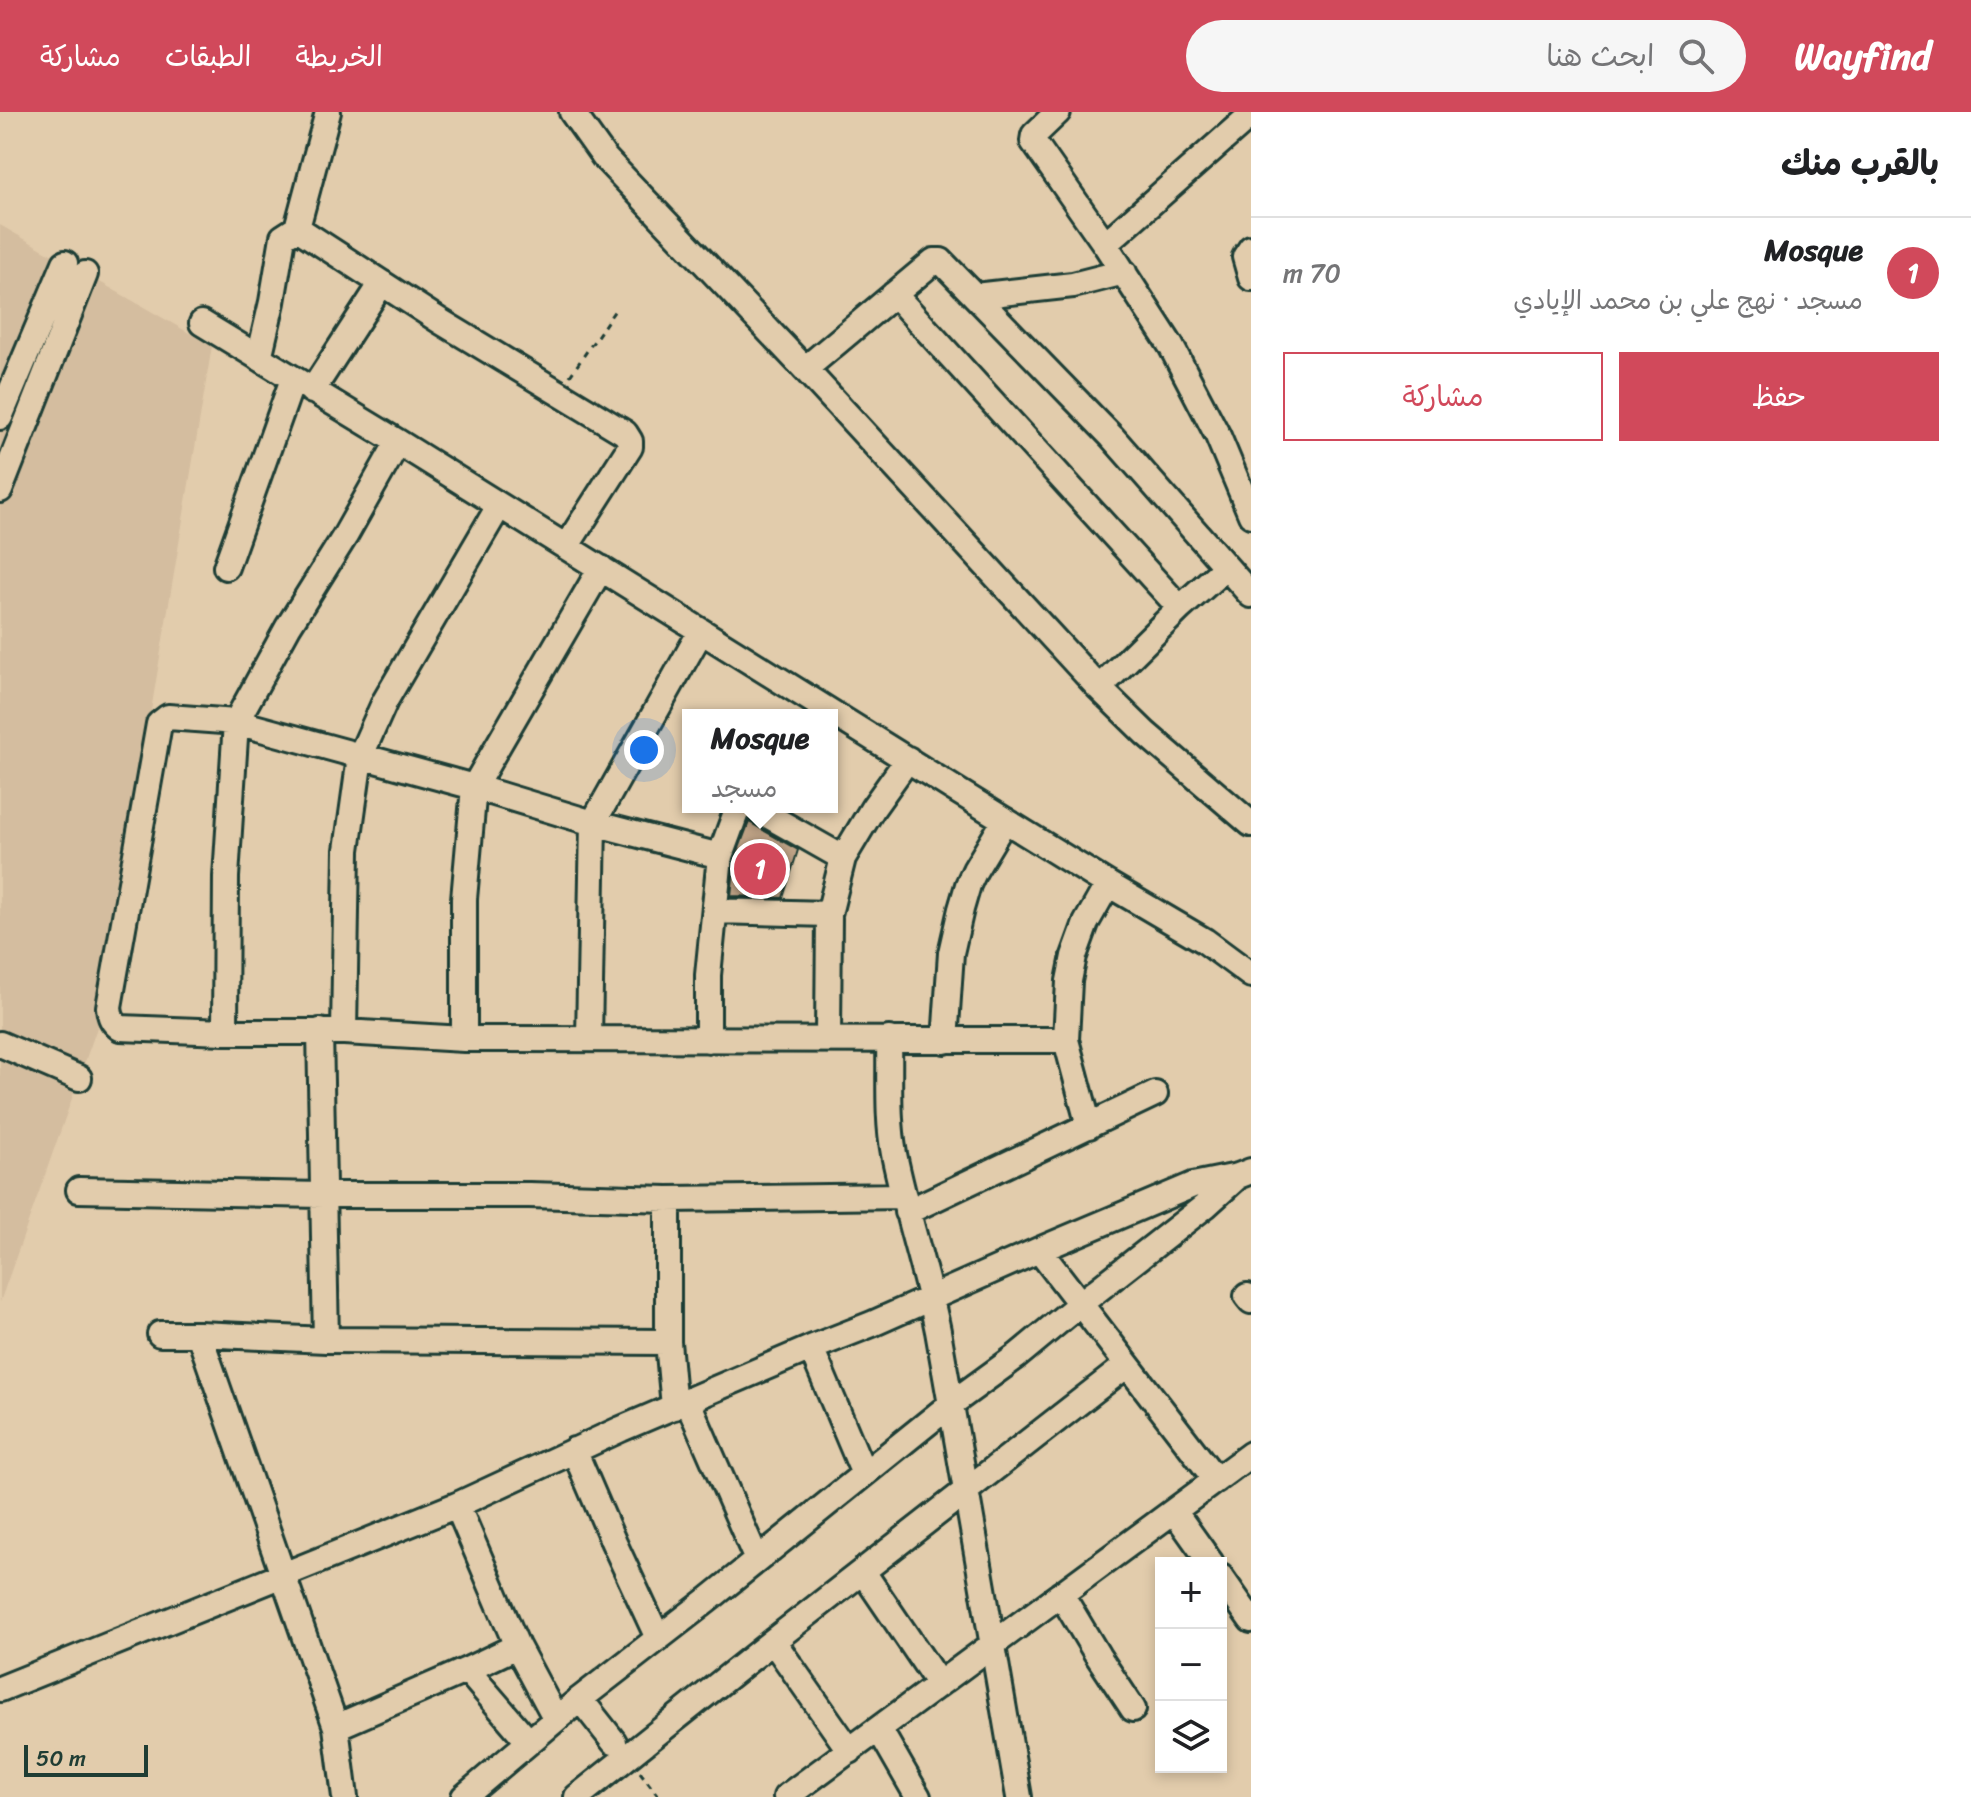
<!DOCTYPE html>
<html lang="ar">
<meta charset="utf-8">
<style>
body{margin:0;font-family:Sriracha,"Playpen Sans Arabic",sans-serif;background:#f6f6f6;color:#202124;direction:rtl}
.controls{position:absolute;right:24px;bottom:24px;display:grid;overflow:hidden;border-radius:0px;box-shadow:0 4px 12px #0003}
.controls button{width:72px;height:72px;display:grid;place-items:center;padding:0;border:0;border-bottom:2px solid #e0e0e0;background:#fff;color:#202124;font:40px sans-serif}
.scale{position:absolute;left:24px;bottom:20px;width:124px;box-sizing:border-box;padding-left:8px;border:4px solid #1f3d34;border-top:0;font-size:22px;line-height:28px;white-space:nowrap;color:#1f3d34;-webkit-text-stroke:6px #e2ccac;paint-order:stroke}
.you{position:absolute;left:644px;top:638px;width:28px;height:28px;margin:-20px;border:6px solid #fff;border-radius:50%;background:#1a73e8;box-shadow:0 0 0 12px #1a73e833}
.badge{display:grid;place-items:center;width:52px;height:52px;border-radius:50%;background:#d1495b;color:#fff;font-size:26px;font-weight:700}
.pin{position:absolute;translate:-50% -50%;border:4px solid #fff;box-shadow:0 2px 8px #0006}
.popup{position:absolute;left:682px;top:597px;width:156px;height:104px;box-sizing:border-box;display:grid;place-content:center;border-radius:0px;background:#fff;filter:drop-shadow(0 2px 6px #0005);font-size:26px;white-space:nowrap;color:#757577}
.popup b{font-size:30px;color:#202124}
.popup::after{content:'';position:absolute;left:50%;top:100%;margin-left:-16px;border:16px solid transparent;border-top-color:#fff}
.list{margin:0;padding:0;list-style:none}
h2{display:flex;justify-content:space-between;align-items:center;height:104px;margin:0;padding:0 32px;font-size:34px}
h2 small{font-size:26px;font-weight:400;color:#757577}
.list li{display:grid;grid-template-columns:52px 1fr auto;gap:24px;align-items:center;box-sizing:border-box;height:112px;padding:0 32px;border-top:2px solid #e0e0e0}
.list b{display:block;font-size:30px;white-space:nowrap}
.list p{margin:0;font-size:26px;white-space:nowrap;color:#757577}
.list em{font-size:26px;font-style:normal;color:#757577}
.actions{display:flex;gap:16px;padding:24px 32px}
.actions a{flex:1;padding:18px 0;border:2px solid #d1495b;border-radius:0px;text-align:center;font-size:28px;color:#d1495b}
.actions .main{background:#d1495b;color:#fff}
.icon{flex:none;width:44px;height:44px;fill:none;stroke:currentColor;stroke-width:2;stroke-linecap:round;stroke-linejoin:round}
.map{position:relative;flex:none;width:1251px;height:1685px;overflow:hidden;direction:ltr}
header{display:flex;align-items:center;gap:48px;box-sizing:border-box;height:112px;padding:0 40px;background:#d1495b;color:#fff}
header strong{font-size:38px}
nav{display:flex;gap:44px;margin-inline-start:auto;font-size:28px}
.search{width:560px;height:72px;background:#f6f6f6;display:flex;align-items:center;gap:20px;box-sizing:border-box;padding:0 28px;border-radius:44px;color:#757577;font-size:30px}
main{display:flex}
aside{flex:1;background:#fff}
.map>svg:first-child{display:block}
</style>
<header>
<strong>Wayfind</strong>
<div class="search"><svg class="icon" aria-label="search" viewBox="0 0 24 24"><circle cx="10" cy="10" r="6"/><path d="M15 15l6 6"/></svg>ابحث هنا</div>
<nav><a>الخريطة</a><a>الطبقات</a><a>مشاركة</a></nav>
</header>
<main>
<aside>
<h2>بالقرب منك<small></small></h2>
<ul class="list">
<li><span class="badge">1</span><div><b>Mosque</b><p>مسجد · نهج علي بن محمد الإيادي</p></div><em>70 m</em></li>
</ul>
<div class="actions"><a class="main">حفظ</a><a>مشاركة</a></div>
</aside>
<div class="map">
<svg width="1251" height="1685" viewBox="0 0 1251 1685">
<rect width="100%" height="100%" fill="#e2ccac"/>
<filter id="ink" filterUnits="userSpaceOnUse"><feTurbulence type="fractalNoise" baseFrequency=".0125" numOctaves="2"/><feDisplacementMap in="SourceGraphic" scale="16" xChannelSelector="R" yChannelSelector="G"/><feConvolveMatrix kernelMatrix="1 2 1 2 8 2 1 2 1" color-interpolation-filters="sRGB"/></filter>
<g filter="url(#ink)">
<path fill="#d4bd9f" d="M0,113l212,121 -113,676 -99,280z"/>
<path fill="#bfa386" stroke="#1f3d34" stroke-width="2" d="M749,710l49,28 -15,48 -52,-2 4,-37z"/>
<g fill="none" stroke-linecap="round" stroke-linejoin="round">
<g stroke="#1f3d34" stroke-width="30">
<path id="minor" d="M572,0l32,45 201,212 294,319 46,45 106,91
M1058,0l-24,23 -1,6 72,103 66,102 47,90 33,79
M297,116l143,93 185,112 5,8v6l-64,100
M1105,132l146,-129
M1251,136l-6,9 6,21
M894,182l286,314
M975,184l98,-11 51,-13
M202,211l196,119 558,348 152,94 97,57 46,34
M259,246l13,-56 11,-65 14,-9 31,-116
M805,257l129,-108h7l171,176 139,158
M312,279l70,-108
M0,305l65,-154
M0,378l85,-216
M226,455l67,-188
M1099,576l81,-80 46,-41
M753,695l90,51
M720,744l-127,-33 -119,-36 -238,-65 -68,-5 -9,7 -50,283c1,10 3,15 11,21l105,4h119l120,7 602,1
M715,799l114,3
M320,919l6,309
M225,920l1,-155 10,-155 52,-95 57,-91 53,-94
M344,920l3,-182 13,-93 25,-56 114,-195
M589,926l4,-215 108,-192
M828,926l1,-124 14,-56 30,-50 35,-49
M464,927v-140l10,-112 127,-219
M889,927c1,38 -2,78 5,115 12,60 32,117 44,177 28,155 54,311 81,466
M708,928v-65l12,-119 18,-49
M945,929l6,-88 10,-44 7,-24 7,-15 30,-50
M0,932l79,34
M1089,1014l-23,-86 3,-59 5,-25 12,-33 22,-39
M79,1078l243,5h207l139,4 236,-3
M668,1087v143l6,65
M907,1100l248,-118
M1039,1138l177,230
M1247,1184l4,5
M160,1222h39l127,6 342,2
M199,1222l137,393 9,70
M811,1236l53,126
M688,1290l69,158
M574,1338l40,93 44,95
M457,1393l60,141 39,73
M1174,1399l37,52
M863,1460l76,112
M1221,1465l30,43
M1061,1482l37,62 35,53
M773,1529l77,110
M467,1558l61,71
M0,1577l457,-184 164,-76 190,-81 61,-24 167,-74 154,-65 45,-9 13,-5
M580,1587l34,43
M336,1615l131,-57 50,-24
M879,1617l39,68
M464,1685l116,-98 129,-100 242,-195 66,-48 64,-53 124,-97 31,-28
M577,1685l196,-156 354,-276
M786,1685l465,-343"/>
</g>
<path stroke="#1f3d34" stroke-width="3" stroke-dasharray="6 6" stroke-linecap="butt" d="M570,264l45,-66
M640,1660l19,25"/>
<use href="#minor" stroke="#e2ccac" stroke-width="24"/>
</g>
</g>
</svg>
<div class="controls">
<button>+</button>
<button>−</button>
<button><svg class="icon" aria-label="layers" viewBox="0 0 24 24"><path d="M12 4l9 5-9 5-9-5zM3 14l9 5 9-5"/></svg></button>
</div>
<div class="scale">50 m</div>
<div class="you"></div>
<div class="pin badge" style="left:760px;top:757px">1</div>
<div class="popup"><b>Mosque</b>مسجد</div>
</div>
</main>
